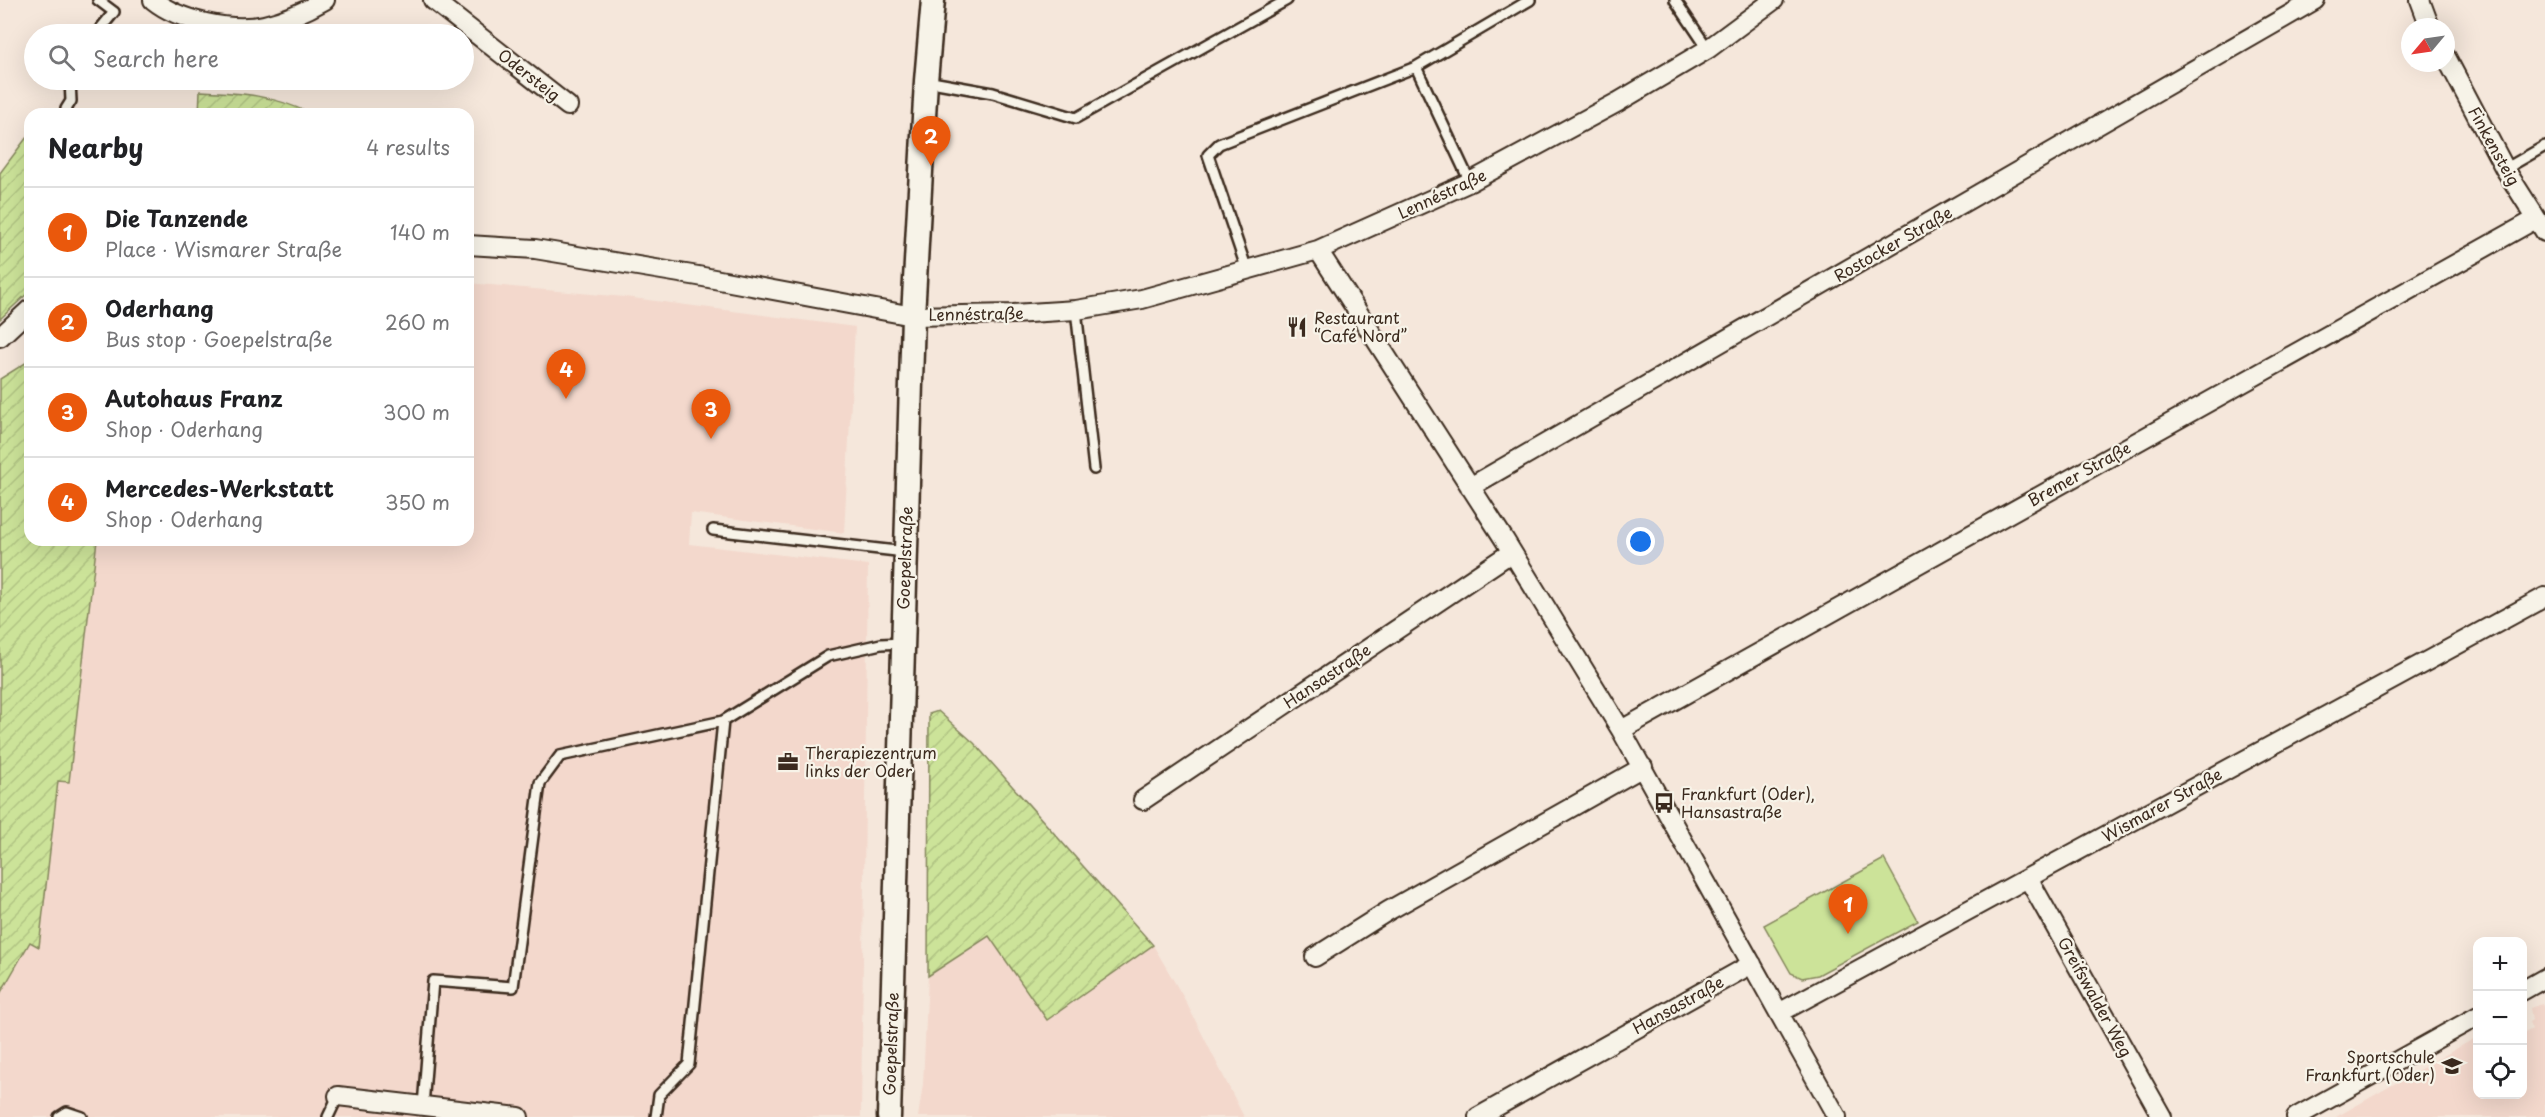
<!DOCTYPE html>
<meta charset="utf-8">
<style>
body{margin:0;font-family:"Playpen Sans",sans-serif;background:#f6f6f6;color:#202124}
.controls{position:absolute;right:18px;bottom:18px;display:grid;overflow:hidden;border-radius:12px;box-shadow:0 6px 24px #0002}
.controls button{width:54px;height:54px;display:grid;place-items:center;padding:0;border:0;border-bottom:2px solid #e0e0e0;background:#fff;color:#202124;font:30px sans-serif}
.compass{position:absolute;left:2401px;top:18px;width:54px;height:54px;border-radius:50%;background:#fff;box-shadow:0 6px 24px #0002;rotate:241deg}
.you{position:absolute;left:1641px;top:542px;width:21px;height:21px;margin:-15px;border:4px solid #fff;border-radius:50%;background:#1a73e8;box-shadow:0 0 0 9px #1a73e833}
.badge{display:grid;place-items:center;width:39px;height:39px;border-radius:50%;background:#ea580c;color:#fff;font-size:20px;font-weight:700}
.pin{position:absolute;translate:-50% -50px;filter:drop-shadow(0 2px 3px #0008)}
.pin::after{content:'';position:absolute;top:32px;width:21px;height:18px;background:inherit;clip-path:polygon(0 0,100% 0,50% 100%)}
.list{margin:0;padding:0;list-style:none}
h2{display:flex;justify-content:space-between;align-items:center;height:78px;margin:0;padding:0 24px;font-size:26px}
h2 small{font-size:20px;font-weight:400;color:#757577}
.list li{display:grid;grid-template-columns:39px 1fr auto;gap:18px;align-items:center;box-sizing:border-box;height:90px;padding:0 24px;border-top:2px solid #e0e0e0}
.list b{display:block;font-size:22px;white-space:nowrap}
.list p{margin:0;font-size:20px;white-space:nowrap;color:#757577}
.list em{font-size:20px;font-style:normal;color:#757577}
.icon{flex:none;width:33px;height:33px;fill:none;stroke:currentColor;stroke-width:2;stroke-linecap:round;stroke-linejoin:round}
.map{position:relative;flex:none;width:2545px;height:1117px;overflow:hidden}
.search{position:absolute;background:#fff;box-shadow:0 6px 24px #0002;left:24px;top:24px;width:450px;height:66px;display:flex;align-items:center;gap:15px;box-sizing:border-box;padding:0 21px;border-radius:33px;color:#757577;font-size:22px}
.panel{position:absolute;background:#fff;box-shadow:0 6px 24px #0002;left:24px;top:108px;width:450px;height:438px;border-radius:18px}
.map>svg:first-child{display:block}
</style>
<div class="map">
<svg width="2545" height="1117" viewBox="0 0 2545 1117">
<defs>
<pattern id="garden-furrows" width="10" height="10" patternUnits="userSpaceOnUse" patternTransform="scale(1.5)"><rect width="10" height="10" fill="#cce399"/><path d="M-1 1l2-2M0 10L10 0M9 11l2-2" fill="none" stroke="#b0c383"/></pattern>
</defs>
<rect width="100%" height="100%" fill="#f5e7db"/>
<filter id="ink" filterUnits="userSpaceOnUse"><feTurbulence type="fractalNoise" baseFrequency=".0167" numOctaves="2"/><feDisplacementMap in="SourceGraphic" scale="12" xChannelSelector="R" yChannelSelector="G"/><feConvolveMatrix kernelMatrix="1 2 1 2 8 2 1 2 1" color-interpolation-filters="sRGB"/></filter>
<g filter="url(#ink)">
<path fill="#f3d8cc" d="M468,283l157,14 230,30 -11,206 -153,-20 -2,31 179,21 -7,552h-861v-134l24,-42 15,6 19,-166 11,1 28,-242h371z
M989,936l58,84 106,-75 32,55 59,117h-326l5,-33 5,-108z
M2542,1004l3,6v107h-209l141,-80 1,57h44l1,-60 9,-5 -3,-7 3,-2 -2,-12z"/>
<path fill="#cce399" stroke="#84865c" stroke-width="1.5" d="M1884,859l34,62 -100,54 -16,3 -11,-5 -27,-48z"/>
<path fill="url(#garden-furrows)" stroke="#84865c" stroke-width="1.5" d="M200,91c42,2 74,4 111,23h-112z
M30,133v158l-30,28v-146z
M30,360v180h67l-28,242 -11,-1 -19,166 -9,-5 -30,52v-615z
M938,711l36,32 179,202 -106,75 -58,-84 -61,40 1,-262z"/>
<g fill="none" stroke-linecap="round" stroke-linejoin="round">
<g stroke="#3b2a1e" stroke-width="14">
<path id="service" d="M1675,0l33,49
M96,34l18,-22 -16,-12
M1416,67l54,115
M926,81l67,12 83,25 211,-118
M66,109l5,-8 -1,-21
M2505,169l40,-23
M1247,270l-39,-115 11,-11 197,-77 114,-67
M1076,310l18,159
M713,530l192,22
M423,1106l10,-125 80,6 27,-204 20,-27 163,-35 105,-65 53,-12 21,-1
M59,1117l8,-5 15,5
M328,1117l10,-21
M656,1117l3,-22 30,-31 34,-343"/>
</g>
<g stroke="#3b2a1e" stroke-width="22">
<path id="minor" d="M153,0c26,21 78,32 111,25 22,-5 42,-14 61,-25
M433,0l135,106
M2420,0l10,27
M2446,57l59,112 40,63
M468,245l67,4 163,27 215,40 100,-2 63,-4 66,-11 176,-49 152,-68 148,-80 90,-53 66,-49
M1318,250l186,289 117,191 216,387
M0,337l30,-28
M1470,487l845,-487
M1621,730l915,-511
M1143,800l369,-248
M2028,878l134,239
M1315,957l73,-46 255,-144
M2522,991l23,-13
M1779,1013l766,-416
M338,1096l181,21
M1478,1117l274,-153
M2296,1117l182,-101"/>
</g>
<g stroke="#3b2a1e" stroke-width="27">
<path id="tertiary" d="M889,1117l24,-801 13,-235 7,-81"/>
</g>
<use href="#service" stroke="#f7f3e8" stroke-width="9"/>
<use href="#minor" stroke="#f7f3e8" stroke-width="18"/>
<use href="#tertiary" stroke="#f7f3e8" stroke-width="22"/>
</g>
</g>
<defs>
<g id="restaurant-bare" transform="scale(1.62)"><path d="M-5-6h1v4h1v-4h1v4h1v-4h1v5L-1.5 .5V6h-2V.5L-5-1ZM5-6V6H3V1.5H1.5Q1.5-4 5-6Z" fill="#3b2a1e" stroke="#f7f3e8" stroke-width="2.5" paint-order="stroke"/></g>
<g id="office-bare" transform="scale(1.62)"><path d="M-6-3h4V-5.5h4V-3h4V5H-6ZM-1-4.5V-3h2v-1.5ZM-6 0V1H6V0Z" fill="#3b2a1e" stroke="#f7f3e8" stroke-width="2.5" paint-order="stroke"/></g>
<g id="bus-bare" transform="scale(1.62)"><path d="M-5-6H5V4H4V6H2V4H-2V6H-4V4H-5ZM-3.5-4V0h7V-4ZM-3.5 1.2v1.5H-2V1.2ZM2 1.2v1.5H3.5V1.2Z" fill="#3b2a1e" stroke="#f7f3e8" stroke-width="2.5" paint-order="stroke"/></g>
<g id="school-bare" transform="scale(1.62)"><path d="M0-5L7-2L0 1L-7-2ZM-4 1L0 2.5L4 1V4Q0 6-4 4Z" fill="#3b2a1e" stroke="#f7f3e8" stroke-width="2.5" paint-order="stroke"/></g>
</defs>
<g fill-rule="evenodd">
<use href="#restaurant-bare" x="1297" y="327"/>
<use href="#office-bare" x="788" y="762"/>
<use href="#bus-bare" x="1664" y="803"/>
<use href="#school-bare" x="2452" y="1066"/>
</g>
<g text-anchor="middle" stroke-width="4.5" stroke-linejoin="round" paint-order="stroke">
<g font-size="16" fill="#3b2a1e" stroke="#f7f3e8">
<text transform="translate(529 75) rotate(38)" y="6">Odersteig</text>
<text transform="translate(2494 146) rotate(61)" y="6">Finkensteig</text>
<text transform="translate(1442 194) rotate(-25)" y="6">Lennéstraße</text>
<text transform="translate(1893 244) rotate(-30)" y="6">Rostocker Straße</text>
<text transform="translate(976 314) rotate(-1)" y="6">Lennéstraße</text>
<text transform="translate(2079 474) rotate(-29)" y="6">Bremer Straße</text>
<text transform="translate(905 558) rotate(-88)" y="6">Goepelstraße</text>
<text transform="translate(1327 676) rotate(-34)" y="6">Hansastraße</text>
<text transform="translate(2162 805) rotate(-29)" y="6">Wismarer Straße</text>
<text transform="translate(2095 997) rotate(61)" y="6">Greifswalder Weg</text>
<text transform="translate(1678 1005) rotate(-29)" y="6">Hansastraße</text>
<text transform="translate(891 1044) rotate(-88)" y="6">Goepelstraße</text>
</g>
<g font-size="16" fill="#3b2a1e" stroke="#f7f3e8" text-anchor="start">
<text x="1314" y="324">Restaurant<tspan x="1314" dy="18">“Café Nord”</tspan></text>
<text x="805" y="759">Therapiezentrum<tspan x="805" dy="18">links der Oder</tspan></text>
<text x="1681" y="800">Frankfurt (Oder),<tspan x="1681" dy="18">Hansastraße</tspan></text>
<text x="2435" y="1063" text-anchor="end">Sportschule<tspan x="2435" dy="18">Frankfurt (Oder)</tspan></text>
</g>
</g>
</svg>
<div class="controls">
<button>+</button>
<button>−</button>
<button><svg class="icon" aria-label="locate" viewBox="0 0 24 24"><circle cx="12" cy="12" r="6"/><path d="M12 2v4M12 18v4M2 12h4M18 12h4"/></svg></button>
</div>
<svg class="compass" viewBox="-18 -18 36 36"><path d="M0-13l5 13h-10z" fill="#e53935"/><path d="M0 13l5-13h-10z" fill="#757577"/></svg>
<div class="you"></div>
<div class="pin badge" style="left:1848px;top:934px">1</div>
<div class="pin badge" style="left:931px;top:166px">2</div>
<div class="pin badge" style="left:711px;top:439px">3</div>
<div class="pin badge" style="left:566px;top:399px">4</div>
<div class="search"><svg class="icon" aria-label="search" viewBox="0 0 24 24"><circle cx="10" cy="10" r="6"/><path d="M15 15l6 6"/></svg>Search here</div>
<section class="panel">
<h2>Nearby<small>4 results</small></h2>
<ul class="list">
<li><span class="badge">1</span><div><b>Die Tanzende</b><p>Place · Wismarer Straße</p></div><em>140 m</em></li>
<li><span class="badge">2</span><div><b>Oderhang</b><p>Bus stop · Goepelstraße</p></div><em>260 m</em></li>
<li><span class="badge">3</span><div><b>Autohaus Franz</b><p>Shop · Oderhang</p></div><em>300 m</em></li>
<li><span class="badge">4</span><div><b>Mercedes-Werkstatt</b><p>Shop · Oderhang</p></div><em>350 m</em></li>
</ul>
</section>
</div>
